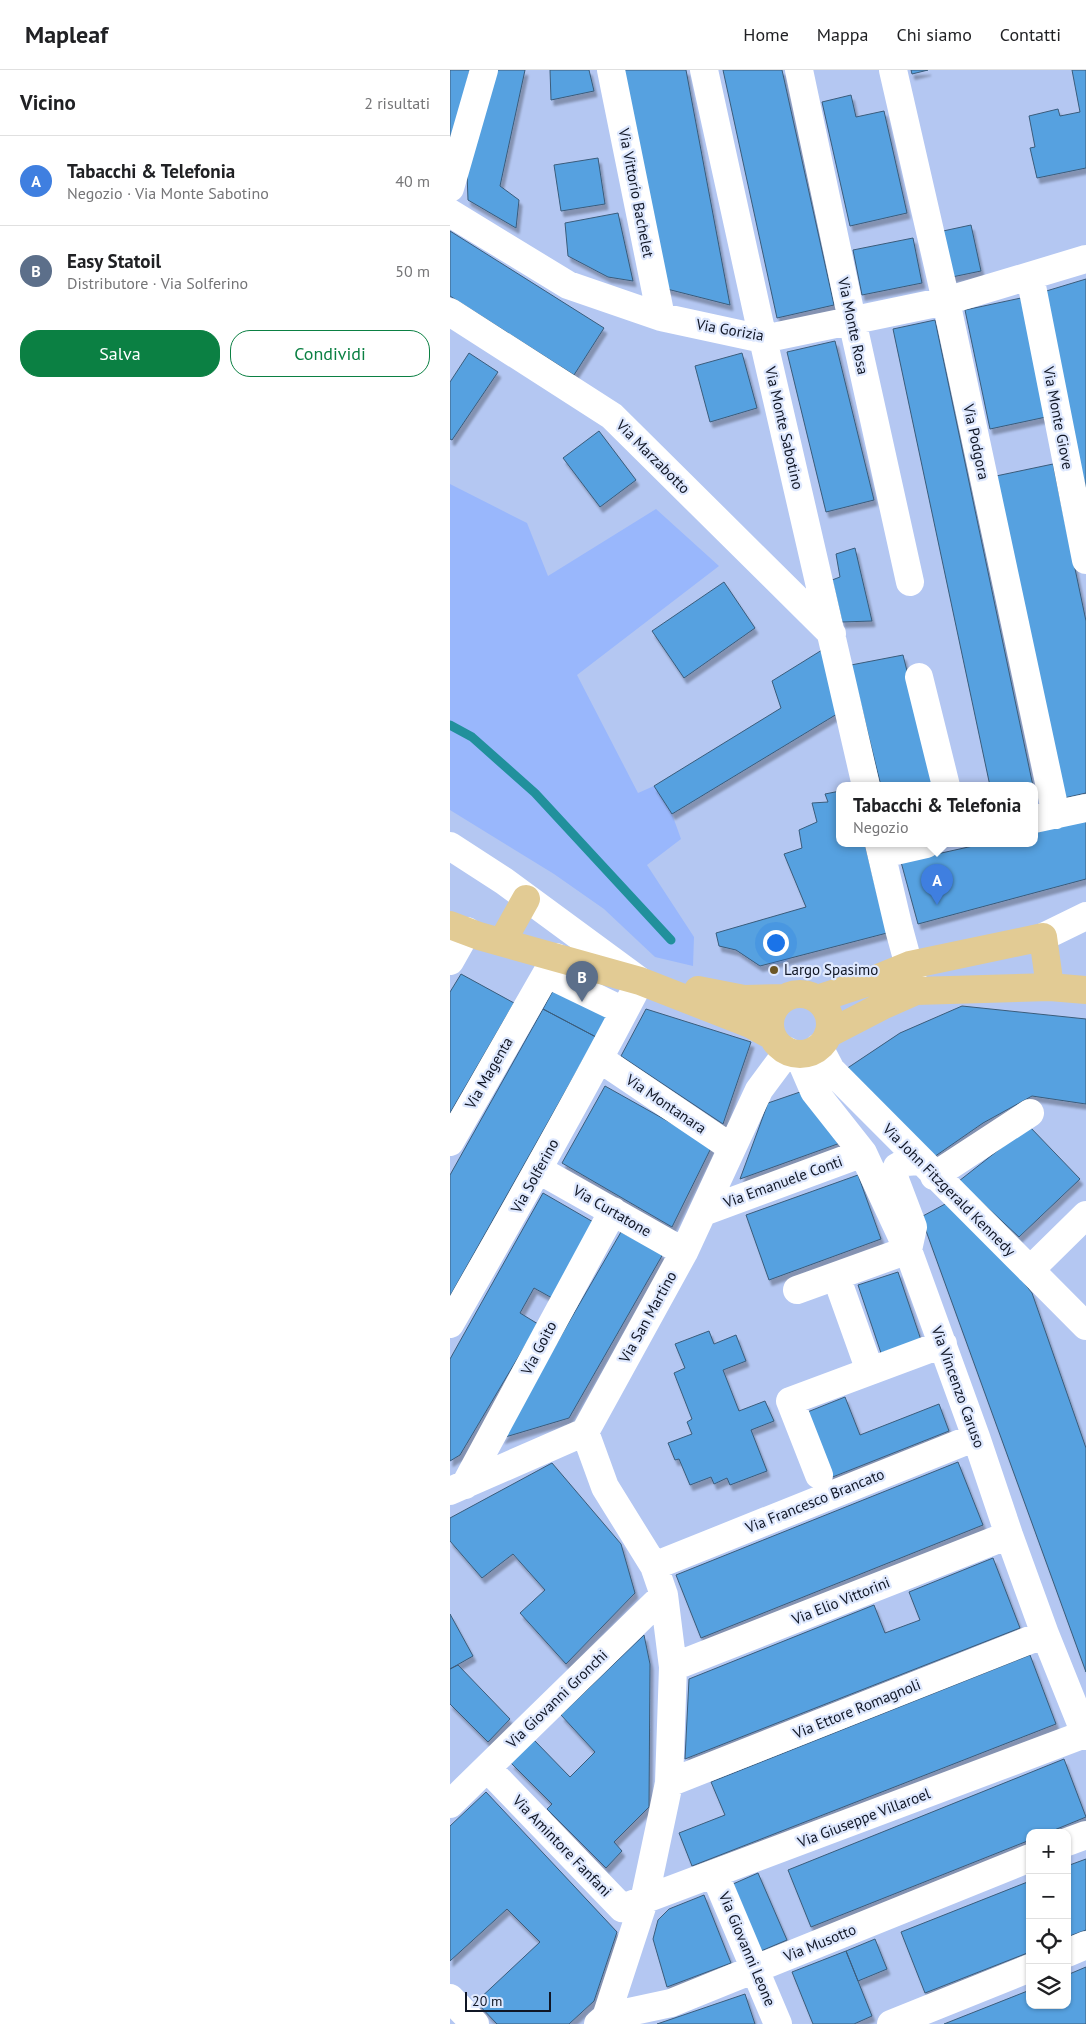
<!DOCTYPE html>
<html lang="it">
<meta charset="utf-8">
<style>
body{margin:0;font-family:"PT Sans",sans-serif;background:#f6f6f6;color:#202124}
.controls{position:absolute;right:15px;bottom:15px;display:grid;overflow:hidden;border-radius:10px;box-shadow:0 1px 4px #0004}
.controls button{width:45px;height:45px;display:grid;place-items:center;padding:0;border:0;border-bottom:1px solid #e0e0e0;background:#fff;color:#202124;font:25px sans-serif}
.scale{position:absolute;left:15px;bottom:12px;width:86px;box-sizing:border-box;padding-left:5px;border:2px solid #101625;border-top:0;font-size:14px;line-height:18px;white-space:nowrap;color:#101625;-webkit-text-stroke:4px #dee8fe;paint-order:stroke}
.you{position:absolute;left:325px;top:872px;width:18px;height:18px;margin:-12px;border:4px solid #fff;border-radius:50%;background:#1a73e8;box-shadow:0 0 0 8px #1a73e833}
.badge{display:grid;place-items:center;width:32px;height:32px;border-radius:50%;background:#0b8043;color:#fff;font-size:16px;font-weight:700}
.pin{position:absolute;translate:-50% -41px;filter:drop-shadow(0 1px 2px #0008)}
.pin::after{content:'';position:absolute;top:26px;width:18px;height:15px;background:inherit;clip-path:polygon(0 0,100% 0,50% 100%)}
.popup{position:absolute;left:386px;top:712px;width:202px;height:65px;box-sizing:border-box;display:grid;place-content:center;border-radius:10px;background:#fff;filter:drop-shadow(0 1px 4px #0005);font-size:16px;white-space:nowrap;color:#757577}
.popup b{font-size:19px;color:#202124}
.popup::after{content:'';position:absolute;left:50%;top:100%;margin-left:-10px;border:10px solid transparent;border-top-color:#fff}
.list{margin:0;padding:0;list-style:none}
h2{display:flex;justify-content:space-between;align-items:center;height:65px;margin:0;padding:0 20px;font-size:21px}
h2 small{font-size:16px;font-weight:400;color:#757577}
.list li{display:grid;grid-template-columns:32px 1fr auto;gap:15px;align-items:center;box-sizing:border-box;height:90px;padding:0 20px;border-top:1px solid #e0e0e0}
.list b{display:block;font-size:19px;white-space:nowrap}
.list p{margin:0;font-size:16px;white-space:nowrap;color:#757577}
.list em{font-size:16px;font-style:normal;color:#757577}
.actions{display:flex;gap:10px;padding:15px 20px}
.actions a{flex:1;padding:11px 0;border:1px solid #0b8043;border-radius:20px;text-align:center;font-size:18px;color:#0b8043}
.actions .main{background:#0b8043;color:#fff}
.icon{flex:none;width:28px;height:28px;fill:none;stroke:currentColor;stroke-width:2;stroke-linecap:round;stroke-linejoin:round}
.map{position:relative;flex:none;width:636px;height:1954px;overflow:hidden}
header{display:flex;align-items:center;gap:30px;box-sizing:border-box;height:70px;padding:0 25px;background:#fff;border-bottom:1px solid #e0e0e0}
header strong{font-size:24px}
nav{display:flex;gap:28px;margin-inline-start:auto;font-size:18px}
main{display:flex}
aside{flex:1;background:#fff}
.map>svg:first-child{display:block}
</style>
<header>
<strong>Mapleaf</strong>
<nav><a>Home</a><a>Mappa</a><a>Chi siamo</a><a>Contatti</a></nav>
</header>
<main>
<aside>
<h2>Vicino<small>2 risultati</small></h2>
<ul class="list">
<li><span class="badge" style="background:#3f7fe0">A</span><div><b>Tabacchi &amp; Telefonia</b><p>Negozio · Via Monte Sabotino</p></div><em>40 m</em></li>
<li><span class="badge" style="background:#5c6f8a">B</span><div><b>Easy Statoil</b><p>Distributore · Via Solferino</p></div><em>50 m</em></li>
</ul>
<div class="actions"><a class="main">Salva</a><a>Condividi</a></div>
</aside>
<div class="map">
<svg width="636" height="1954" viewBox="0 0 636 1954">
<defs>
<filter id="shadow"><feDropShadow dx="3" dy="5.5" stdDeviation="1" flood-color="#0004"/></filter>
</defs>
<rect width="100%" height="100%" fill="#b4c7f2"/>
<path fill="#99b7fc" d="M0,414l77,39 21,53 108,-67 63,57 -142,109 61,118 16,-7 18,28 9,25 -34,26 47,72 -1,29 -38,-9 -51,-48 -50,-35 -104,-64z"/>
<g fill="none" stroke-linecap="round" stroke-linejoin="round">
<path stroke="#21909c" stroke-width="9" d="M0,655l22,12 63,56 136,147"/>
</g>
<path fill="#57a1e0" stroke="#3a5c7b" filter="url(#shadow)" d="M0,0h20l-20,79z
M46,0h29l-25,116 19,14 -3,28 -48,-28 -1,-27z
M100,0h39l5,21 -43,9z
M172,0h64l44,235 -67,-17z
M273,0h59l52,235 -57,13z
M461,0h17l-16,4z
M622,0h14v98l-49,10 -7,-30 5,-1 -6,-31 29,-7 2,7 20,-4z
M401,25l5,22 28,-6 23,102 -57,13 -28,-124z
M148,88l7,46 -44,7 -7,-46z
M168,143l15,68 -25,-4 -40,-21 -3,-33z
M521,155l10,46 -29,6 -9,-46z
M0,161l154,97 -30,47 -124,-79z
M463,168l9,45 -60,12 -9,-45z
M636,209v213l-43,-200z
M571,228l25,119 -56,12 -25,-119z
M485,250l98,466h-43l-97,-457z
M385,271l39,159 -48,12 -39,-160z
M19,283l29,19 -46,68 -2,-1v-57z
M292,283l15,55 -47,14 -15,-56z
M149,361l37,49 -36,27 -37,-49z
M603,394l33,157v172l-22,5 -68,-322z
M405,478l17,73 -30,1 -10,-42 8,-3 -4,-23z
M274,512l31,46 -71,50 -32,-47z
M372,580l15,64 -165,100 -18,-28 127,-78 -9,-27z
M453,585l33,131h-55l-30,-121z
M390,721v53h25l22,89 -127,33 -24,-16 -17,-4 -3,-13 90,-26 -22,-53 18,-6 -3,-18 18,-8 -5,-19 16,-1 -3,-8z
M636,750v59l-168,45 -17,-62 81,-18h52v-12z
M113,902l51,32 -18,33 -53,-28z
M11,904l53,29 -64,110v-121z
M512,936l124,13v85l-54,-8 -49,27 -49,34 -91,-86 57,-38z
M93,939l53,28 -146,259v-121z
M196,939l105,33 -28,82 -102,-68z
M155,1016l107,60 -40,81 -110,-64z
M350,1022l43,50 -103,37 28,-76z
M579,1056l51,53 -61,58 -60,-56z
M408,1105l23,64 -112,41 -23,-65z
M93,1123l52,30 -43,75 -18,-10 -14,25 18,11 -78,131 -10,6v-102z
M497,1133l71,72 14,18 54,155v224l-165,-455z
M171,1162l42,22 -94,164 -67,20z
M448,1202l23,68 -40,13 -23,-68z
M259,1261l5,13 22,-9 10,26 -23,9 16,41 26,-10 9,20 -23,9 16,41 -37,14 -3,-7 -13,6 -3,-7 -21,8 -11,-26 -4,1 -7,-17 24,-9 -5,-12 5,-3 -18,-46 11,-5 -10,-24z
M395,1327l15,38 79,-31 10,27 -124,49 -25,-65z
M508,1392l25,63 -282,113 -25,-63z
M102,1393l69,81 14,49 -69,71 -46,-51 25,-23 -32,-36 -31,24 -32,-37v-23z
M543,1488l27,70 -335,131 4,-80 185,-74 11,28 35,-13 -11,-28z
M0,1544l23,42 -23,13z
M194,1565l6,29 -1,143 -35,35 8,9 -16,17 -59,-59 5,-5 -41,-41 23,-23 36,37 25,-25 -34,-37z
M580,1585l26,69 -364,142 -13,-33 46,-18 -14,-33z
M8,1595l52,54 -22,23 -38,-38v-35z
M614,1689l22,58 -39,16h-17v7l-219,87 -23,-57z
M36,1722l131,140 -23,69 -25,23h-72l-21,-22 64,-60 -33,-33 -57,52v-135z
M636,1789v71l-19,7v-71z
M308,1803l29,67 -26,11 -28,-67z
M580,1811v71l-105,41 -24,-61z
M254,1825l27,68 -64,24 -14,-48 5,-19 11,-11z
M425,1869l12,30 -29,12 -12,-30z
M396,1881l26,65 -18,8h-41l-21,-52z
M636,1897v57h-142l86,-34v15h37v-30z
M295,1924l10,30h-98z"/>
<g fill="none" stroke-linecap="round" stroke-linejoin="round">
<path stroke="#fff" stroke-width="28" d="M161,0l50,247
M254,0l59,269 103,447
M349,0l53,250 58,262
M443,0l53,231 110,514
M0,118l34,-118
M0,143l118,72 93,32 102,22 183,-38 140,-42
M580,206l56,284
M0,242l162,104 220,218
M469,607l27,109
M584,749l52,-11
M429,774l20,85 16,59
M0,776l54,35 136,100c-60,116 -125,230 -190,343
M432,784l44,-10
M593,867l43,-21
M0,891l17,-30
M97,904l77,37
M369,977l12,23 255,256
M348,984l16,37 49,62 45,97 68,187 33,98 36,99 41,102
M150,989l132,89
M0,1072l106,-185
M89,1100l145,82
M484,1106l96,-63
M253,1142l160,-59
M580,1200l56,-55
M386,1206l34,95
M347,1220l111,-40 5,-23 -19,-50 3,-10 9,-5 13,-1
M135,1362l20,55 49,79 10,29 9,72 -4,116 -25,118 -38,116 -8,7
M369,1405l-29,-74 153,-57
M15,1415l148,-274
M0,1421l135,-59 99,-180 75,-162 29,-39
M204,1496l322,-129
M223,1597l336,-132
M37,1698l135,140 463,-174
M219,1713l376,-149
M0,1734l214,-209
M617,1772l19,-7
M265,1805l63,149
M617,1883l19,-8
M0,1928l25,26
M156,1947l65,-14 359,-145
M441,1954l139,-56"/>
<path stroke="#e2cb94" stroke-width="28" d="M0,855l29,11 161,45 110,43 22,12
M52,872l24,-43
M600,917l36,3
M248,920l46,9 41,-1
M320 954a30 30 0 1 1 60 0a30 30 0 1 1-60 0Z
M367,929l49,-16 44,-18 133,-28 7,50 -134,4 -34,15 -54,28"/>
</g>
<circle fill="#6b5625" stroke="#dee8fe" stroke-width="2" cx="324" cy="900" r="5"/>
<g text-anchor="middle" stroke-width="4.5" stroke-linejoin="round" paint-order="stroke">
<g font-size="15" fill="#101625" stroke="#dee8fe">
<text transform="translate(186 123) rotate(79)" y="5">Via Vittorio Bachelet</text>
<text transform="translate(403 256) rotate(78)" y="5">Via Monte Rosa</text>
<text transform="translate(280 260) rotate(10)" y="5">Via Gorizia</text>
<text transform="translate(608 348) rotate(79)" y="5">Via Monte Giove</text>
<text transform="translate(334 358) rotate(77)" y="5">Via Monte Sabotino</text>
<text transform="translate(526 372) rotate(78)" y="5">Via Podgora</text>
<text transform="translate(203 387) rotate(45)" y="5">Via Marzabotto</text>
<text transform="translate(39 1003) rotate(-60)" y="5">Via Magenta</text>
<text transform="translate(216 1034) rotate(34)" y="5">Via Montanara</text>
<text transform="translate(85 1106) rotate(-61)" y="5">Via Solferino</text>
<text transform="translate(333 1112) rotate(-20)" y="5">Via Emanuele Conti</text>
<text transform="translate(499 1120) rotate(45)" y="5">Via John Fitzgerald Kennedy</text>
<text transform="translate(162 1141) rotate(30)" y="5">Via Curtatone</text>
<text transform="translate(198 1247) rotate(-61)" y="5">Via San Martino</text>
<text transform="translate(89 1278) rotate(-62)" y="5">Via Goito</text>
<text transform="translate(508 1317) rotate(70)" y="5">Via Vincenzo Caruso</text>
<text transform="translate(365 1431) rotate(-22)" y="5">Via Francesco Brancato</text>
<text transform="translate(391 1531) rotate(-22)" y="5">Via Elio Vittorini</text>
<text transform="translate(107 1629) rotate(-44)" y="5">Via Giovanni Gronchi</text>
<text transform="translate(407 1639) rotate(-22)" y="5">Via Ettore Romagnoli</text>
<text transform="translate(414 1748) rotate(-21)" y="5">Via Giuseppe Villaroel</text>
<text transform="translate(112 1776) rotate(46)" y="5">Via Amintore Fanfani</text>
<text transform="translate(370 1873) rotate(-22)" y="5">Via Musotto</text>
<text transform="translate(297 1879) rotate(67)" y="5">Via Giovanni Leone</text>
</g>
<g font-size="15" fill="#101625" stroke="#dee8fe" text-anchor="start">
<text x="334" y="905">Largo Spasimo</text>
</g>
</g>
</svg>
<div class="controls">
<button>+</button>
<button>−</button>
<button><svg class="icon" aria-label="locate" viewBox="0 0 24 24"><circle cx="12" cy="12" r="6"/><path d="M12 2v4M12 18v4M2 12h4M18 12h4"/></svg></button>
<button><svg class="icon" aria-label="layers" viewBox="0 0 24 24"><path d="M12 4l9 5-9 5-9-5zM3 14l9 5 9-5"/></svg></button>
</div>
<div class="scale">20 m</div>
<div class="you"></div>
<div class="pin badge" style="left:487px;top:835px;background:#3f7fe0">A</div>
<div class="popup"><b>Tabacchi &amp; Telefonia</b>Negozio</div>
<div class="pin badge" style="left:132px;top:932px;background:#5c6f8a">B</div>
</div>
</main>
